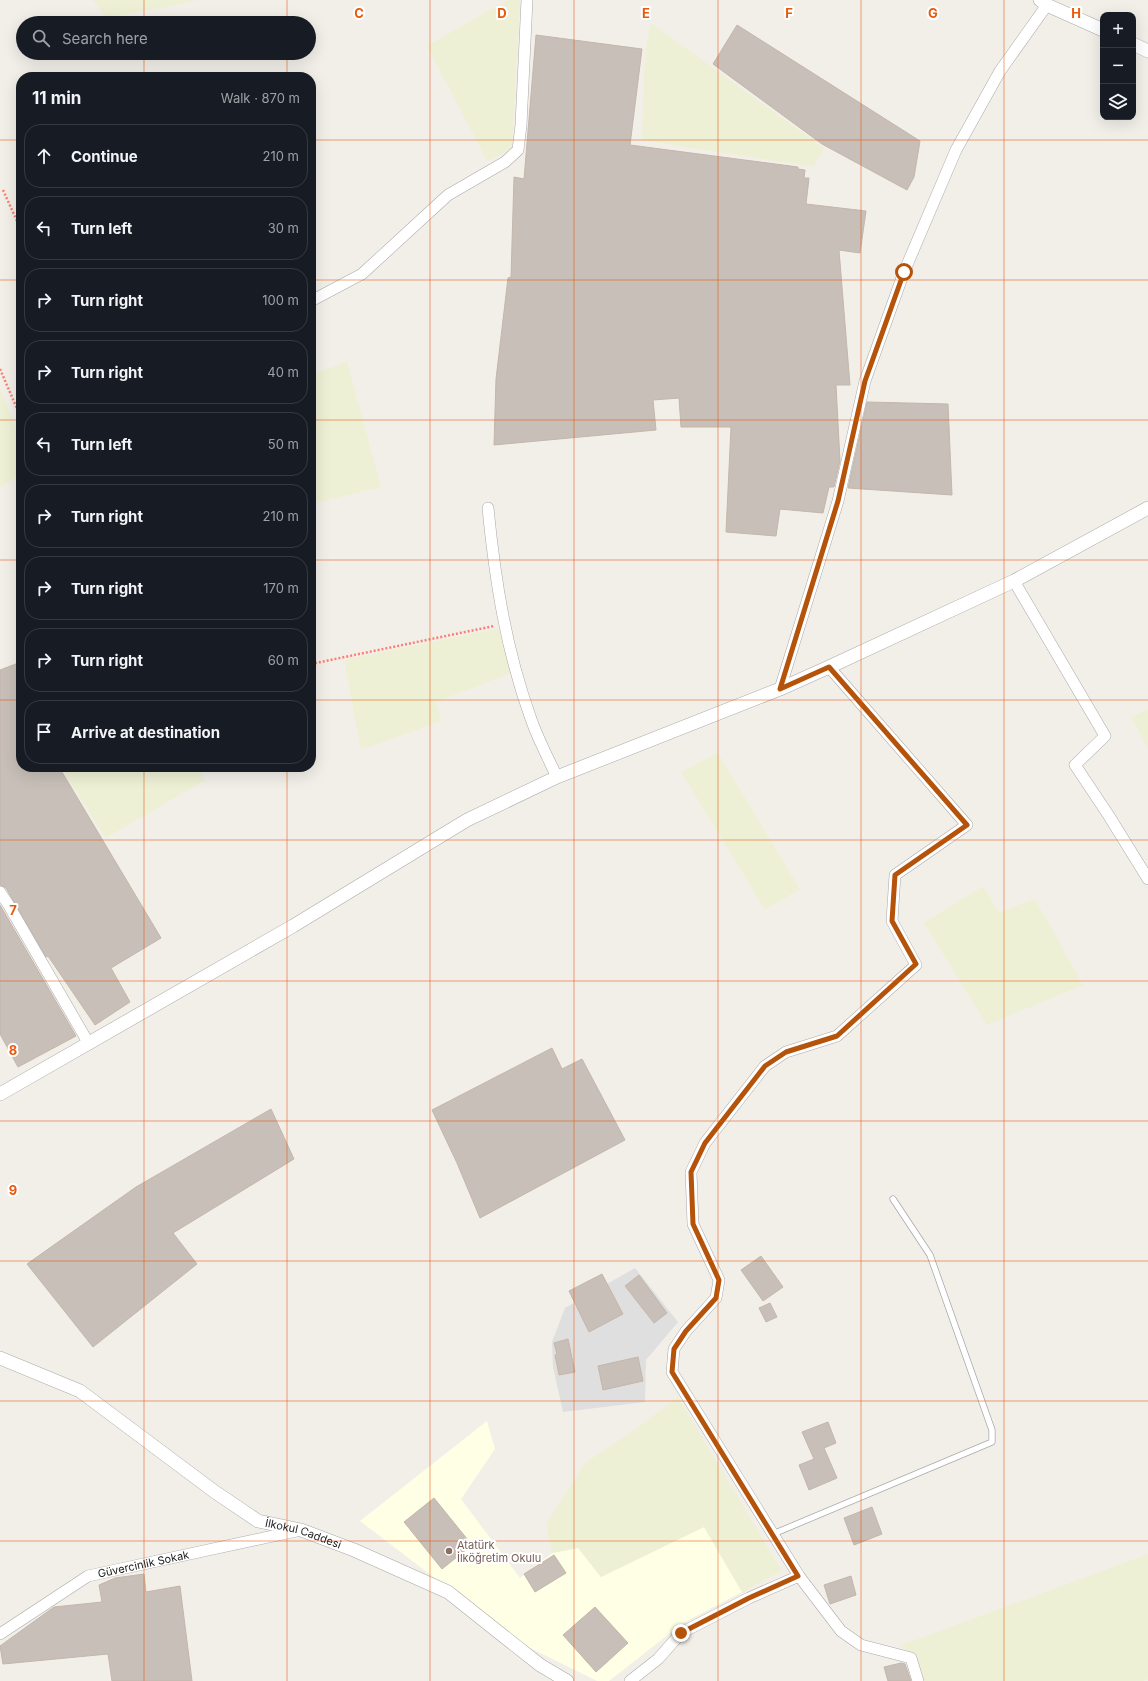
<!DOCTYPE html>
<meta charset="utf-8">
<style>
body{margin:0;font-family:Inter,sans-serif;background:#242831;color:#f1f3f6}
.controls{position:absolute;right:12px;top:12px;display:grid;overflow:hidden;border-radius:8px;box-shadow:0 4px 16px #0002}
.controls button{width:36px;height:36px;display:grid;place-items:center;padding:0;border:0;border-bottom:1px solid #363941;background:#171b24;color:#f1f3f6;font:20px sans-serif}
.stop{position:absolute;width:12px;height:12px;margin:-9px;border:3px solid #b45309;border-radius:50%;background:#fff}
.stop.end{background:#b45309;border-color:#fff;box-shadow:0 1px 4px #0008}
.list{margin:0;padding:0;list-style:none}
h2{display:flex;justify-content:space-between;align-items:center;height:52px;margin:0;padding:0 16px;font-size:17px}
h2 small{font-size:13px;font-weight:400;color:#9ea1a6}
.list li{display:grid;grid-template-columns:26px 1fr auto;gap:12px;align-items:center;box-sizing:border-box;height:64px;margin:0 8px 8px;padding:0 8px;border:1px solid #363941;border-radius:16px}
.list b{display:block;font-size:15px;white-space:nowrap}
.list em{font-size:13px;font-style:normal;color:#9ea1a6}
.icon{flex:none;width:22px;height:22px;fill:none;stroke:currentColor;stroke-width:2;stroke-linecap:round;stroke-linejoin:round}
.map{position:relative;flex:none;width:1148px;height:1681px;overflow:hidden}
.search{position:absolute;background:#171b24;box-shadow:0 4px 16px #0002;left:16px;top:16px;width:300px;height:44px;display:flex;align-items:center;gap:10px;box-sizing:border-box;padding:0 14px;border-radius:22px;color:#9ea1a6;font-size:15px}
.panel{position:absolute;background:#171b24;box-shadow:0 4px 16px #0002;left:16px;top:72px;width:300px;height:700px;border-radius:16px}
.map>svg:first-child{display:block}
</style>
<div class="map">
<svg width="1148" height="1681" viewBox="0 0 1148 1681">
<rect width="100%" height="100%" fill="#f2efe9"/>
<path fill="#e0dfdf" d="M635,1268l43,54 -32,38 -1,42 -82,10 -10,-45 -1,-25 13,-34z"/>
<path fill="#ffffe5" d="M487,1421l8,28 -34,50 59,79 32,-25 26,-5 23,29 103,-50 38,65 -59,31 -74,58h-12l-77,-38 -160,-122z"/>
<path fill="#eef0d5" d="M93,0h102l-3,2 -86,16z
M507,0h13l-8,149 -25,12 -60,-115z
M651,23l173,125 -10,19 -172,-27 3,-89z
M347,361l34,126 -70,17v-129z
M0,388l21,52v34l-21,14z
M501,628l10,45 -75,29 5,19 -80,29 -17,-90z
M1148,708v40l-17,-30z
M718,753l82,136 -35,21 -84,-138z
M75,767h124l6,13 -99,58 -42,-65z
M983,886l16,26 36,-13 48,86 -96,40 -63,-102z
M678,1397l104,174 -40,21 -38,-65 -103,50 -23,-29 -26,5 -6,-29 39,-61 56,-38z
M1148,1554v125l-5,2h-221l-9,-27 -14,-8z"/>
<path fill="#c7bfb8" stroke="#c4b6ab" d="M737,25l183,116 -6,36 -7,13 -85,-46 -109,-80z
M536,35l106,14 -12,96 168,22v2l7,1 -1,8h5l-3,26 60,7 -6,42 -21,-3 11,135h-14l4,76 -6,26h-5l-6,26 -43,-4 -4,27 -50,-4 5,-105h-50l-2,-29 -26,2 3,30 -162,15 2,-66 12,-101 3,-1 3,-100 10,2z
M867,402l81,2 4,91 -104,-7z
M21,662v105h38l102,171 -50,30 19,34 -35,23 -47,-69 -2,1 -40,-69 -6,-3v-215z
M0,905l76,131 -58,31 -18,-33z
M552,1048l10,21 20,-10 43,81 -145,78 -23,-55 -25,-53z
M271,1109l23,50 -121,74 24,31 -104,83 -66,-83 109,-77z
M761,1256l22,31 -20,14 -22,-31z
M602,1274l21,40 -34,18 -20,-41z
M639,1275l28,38 -13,10 -29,-37z
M770,1303l7,14 -11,5 -7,-14z
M568,1339l7,33 -16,3 -4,-20 2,-1 -3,-11z
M638,1357l5,24 -40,9 -5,-24z
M828,1422l8,21 -12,5 13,30 -28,12 -10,-25 15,-6 -12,-27z
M434,1498l38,47 -30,24 -38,-47z
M872,1507l10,27 -28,11 -10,-27z
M554,1555l12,18 -31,19 -11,-18z
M144,1574l2,18 34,-6 12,95h-80l-4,-27 -105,10 -3,-18 54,-39 48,-5 -3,-17 16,-7z
M851,1576l5,19 -26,9 -6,-19z
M595,1607l33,36 -32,29 -33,-37z
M901,1663l4,1 6,17h-23l-4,-14z"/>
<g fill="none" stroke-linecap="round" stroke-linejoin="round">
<g stroke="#a9a9a9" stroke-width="7">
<path id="service" d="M773,1534l219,-92v-12l-62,-175 -37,-56"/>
</g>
<g stroke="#a9a9a9" stroke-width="12">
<g id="minor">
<path d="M311,301l51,-27 86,-79 57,-33 13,-12 3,-25 6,-125"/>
<path d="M488,508c7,72 18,142 43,211 7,20 17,39 26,58"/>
<path d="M1014,581l91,155 -30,29 34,51 39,63"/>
<path d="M780,689l58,-188 27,-120 39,-109 52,-122 44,-79 47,-66"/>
<path d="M0,892l8,12 81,140"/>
<path d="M799,1576l42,55 20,14 50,13 7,23"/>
<path id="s1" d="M0,1634l88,-58 213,-46"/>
<path d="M630,1681l28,-22 23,-26 68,-35 50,-22 -127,-204 2,-23 12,-18 30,-33 3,-18 -26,-56 -2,-52 14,-29 60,-77 21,-14 51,-16 79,-71 -24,-44 3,-46 72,-50 -138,-158"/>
</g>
</g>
<g stroke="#a9a9a9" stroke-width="14">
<g id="tertiary">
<path d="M1040,0l7,5 56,25"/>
<path d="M1133,44l15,7"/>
<path d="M0,1094l293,-168 174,-106 90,-43 223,-88 49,-22 185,-86 134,-73"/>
<path id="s2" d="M0,1358l80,33 135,101 43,29 43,9 53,20 94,42 92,73 27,16"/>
</g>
</g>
<path stroke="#fa8072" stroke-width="2.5" stroke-dasharray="2 2" stroke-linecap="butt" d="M3,190l18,40
M0,369l21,49
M311,664l183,-38"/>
<use href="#service" stroke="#fff" stroke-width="5.5"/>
<use href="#minor" stroke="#fff" stroke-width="11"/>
<use href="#tertiary" stroke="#fff" stroke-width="13"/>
</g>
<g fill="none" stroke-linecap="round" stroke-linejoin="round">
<path stroke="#b45309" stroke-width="5" d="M681,1633l68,-35 49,-22 -126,-204 2,-23 12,-18 30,-33 3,-18 -26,-56 -2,-52 14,-29 60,-77 21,-14 51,-16 79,-72 -24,-43 3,-46 72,-50 -138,-158 -49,22 58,-188 27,-120 39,-109"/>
</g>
<path fill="none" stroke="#e8590c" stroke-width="1" stroke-opacity="0.55" d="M144,0v23M287,0v23M430,0v1681M574,0v1681M718,0v1681M861,0v1681M1004,0v1681M144,53v24M287,53v24M0,140h21M311,140h837M0,280h21M311,280h837M0,420h21M311,420h837M0,560h21M311,560h837M0,700h21M311,700h837M144,767v914M287,767v914M0,840h1148M0,981h1148M0,1121h1148M0,1261h1148M0,1401h1148M0,1541h1148"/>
<circle fill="#8d6e63" stroke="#fff" stroke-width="1.5" cx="449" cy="1551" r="4"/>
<g text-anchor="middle" stroke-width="4" stroke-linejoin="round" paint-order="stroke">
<g font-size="11" fill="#222" stroke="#fff">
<text dy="4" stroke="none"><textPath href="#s2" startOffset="354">İlkokul Caddesi</textPath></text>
<text dy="4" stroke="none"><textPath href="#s1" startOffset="162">Güvercinlik Sokak</textPath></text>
</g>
<g font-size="11" fill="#785e54" stroke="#fff" text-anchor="start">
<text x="457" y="1549">Atatürk<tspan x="457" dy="13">İlköğretim Okulu</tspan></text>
</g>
</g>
<g font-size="13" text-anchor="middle" font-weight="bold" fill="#e8590c" stroke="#fff" stroke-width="4" stroke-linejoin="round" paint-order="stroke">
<text x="359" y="18">C</text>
<text x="502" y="18">D</text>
<text x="646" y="18">E</text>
<text x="789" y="18">F</text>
<text x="933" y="18">G</text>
<text x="1076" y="18">H</text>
<text x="13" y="915">7</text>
<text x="13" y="1055">8</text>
<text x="13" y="1195">9</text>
</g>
</svg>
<div class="controls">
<button>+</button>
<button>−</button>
<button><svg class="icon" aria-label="layers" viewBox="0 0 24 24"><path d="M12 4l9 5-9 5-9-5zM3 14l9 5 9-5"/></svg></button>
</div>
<div class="stop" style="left:904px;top:272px"></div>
<div class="stop end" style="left:681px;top:1633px"></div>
<div class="search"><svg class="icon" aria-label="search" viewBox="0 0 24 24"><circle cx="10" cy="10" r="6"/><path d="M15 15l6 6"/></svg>Search here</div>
<section class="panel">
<h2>11 min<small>Walk · 870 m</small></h2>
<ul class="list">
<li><svg class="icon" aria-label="ahead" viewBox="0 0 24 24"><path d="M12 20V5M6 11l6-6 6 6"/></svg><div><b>Continue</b></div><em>210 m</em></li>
<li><svg class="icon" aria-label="left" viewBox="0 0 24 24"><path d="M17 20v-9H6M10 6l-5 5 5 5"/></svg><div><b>Turn left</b></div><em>30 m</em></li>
<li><svg class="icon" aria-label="right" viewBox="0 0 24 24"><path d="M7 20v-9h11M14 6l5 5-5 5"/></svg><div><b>Turn right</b></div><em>100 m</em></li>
<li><svg class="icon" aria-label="right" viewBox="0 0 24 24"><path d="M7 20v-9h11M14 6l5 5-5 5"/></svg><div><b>Turn right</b></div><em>40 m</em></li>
<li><svg class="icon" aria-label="left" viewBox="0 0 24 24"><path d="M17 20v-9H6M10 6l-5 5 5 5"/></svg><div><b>Turn left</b></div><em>50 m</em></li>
<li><svg class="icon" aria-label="right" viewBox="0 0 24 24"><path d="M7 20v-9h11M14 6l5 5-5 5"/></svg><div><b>Turn right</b></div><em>210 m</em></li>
<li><svg class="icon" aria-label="right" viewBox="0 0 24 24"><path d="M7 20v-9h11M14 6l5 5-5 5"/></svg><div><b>Turn right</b></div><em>170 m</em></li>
<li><svg class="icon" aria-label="right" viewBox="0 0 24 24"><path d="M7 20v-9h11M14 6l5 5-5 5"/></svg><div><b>Turn right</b></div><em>60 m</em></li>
<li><svg class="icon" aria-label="arrive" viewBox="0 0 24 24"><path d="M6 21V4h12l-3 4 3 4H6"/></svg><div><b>Arrive at destination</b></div></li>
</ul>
</section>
</div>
